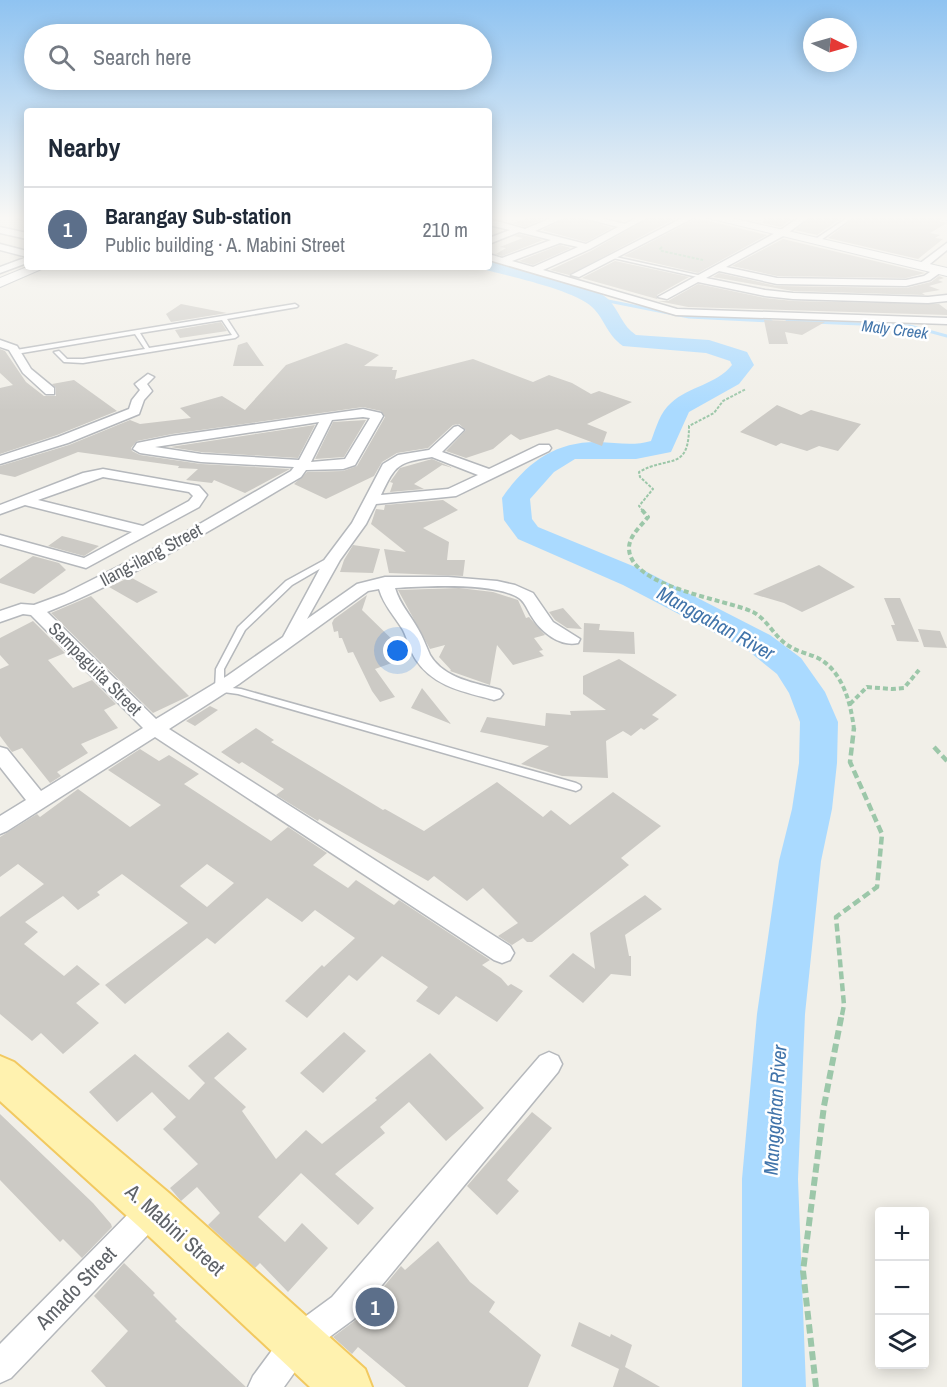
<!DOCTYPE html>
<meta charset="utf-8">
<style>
body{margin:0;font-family:"Archivo Narrow",sans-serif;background:#f2f2f3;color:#1f2937}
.controls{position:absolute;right:18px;bottom:18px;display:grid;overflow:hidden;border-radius:6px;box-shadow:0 3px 15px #0003}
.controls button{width:54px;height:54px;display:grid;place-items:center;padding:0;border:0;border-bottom:2px solid #e0e1e3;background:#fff;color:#1f2937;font:30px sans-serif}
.compass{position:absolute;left:803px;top:18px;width:54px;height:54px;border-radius:50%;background:#fff;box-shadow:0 3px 15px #0003;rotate:95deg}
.you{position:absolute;left:398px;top:651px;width:21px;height:21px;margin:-15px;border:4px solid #fff;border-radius:50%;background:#1a73e8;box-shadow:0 0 0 9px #1a73e833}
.badge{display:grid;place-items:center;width:39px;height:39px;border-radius:50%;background:#0f766e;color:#fff;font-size:20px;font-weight:700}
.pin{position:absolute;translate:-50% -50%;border:3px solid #fff;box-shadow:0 2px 6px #0006}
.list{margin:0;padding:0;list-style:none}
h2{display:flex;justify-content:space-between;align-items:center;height:78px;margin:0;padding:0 24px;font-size:26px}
h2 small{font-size:20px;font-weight:400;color:#747a83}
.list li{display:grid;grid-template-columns:39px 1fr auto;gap:18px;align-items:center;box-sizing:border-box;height:84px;padding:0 24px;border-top:2px solid #e0e1e3}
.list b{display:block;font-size:22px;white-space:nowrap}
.list p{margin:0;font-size:20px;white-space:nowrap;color:#747a83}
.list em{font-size:20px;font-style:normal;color:#747a83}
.icon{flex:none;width:33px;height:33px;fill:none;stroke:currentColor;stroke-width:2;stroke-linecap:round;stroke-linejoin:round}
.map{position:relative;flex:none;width:947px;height:1387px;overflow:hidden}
.search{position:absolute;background:#fff;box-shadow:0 3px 15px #0003;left:24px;top:24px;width:468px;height:66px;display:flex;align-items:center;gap:15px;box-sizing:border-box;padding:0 21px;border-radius:33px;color:#747a83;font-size:22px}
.panel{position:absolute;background:#fff;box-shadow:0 3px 15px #0003;left:24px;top:108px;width:468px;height:162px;border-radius:6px}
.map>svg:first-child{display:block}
</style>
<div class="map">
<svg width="947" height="1387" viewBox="0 0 947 1387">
<rect width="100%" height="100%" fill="#f1efe8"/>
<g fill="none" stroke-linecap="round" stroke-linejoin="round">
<path stroke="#aadaff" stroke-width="3" d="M593,298l96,19 82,4
M787,321l123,5 37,10"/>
<path fill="#aadaff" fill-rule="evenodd" d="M489,259c26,7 102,24 119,40 11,11 14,27 28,36l73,5 38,12 7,13 -15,19 -50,28 -18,40 -35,7h-61l-21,13 -24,27 2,20 6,8 107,44 125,64 31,23 24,34 13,30 -1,41 -5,46 -11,52 -16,153 -7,165 8,208h-64v-208l15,-165 22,-153 13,-52 7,-46 1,-41 -11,-29 -12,-19 -31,-25 -123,-64 -105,-46 -14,-19 -2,-22c24,-35 53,-57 97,-56 17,1 36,4 52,-1 5,-13 9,-29 20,-38 18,-17 45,-18 61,-38l-2,-4 -24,-8 -83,-7c-17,-12 -18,-27 -31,-39 -18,-17 -84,-31 -110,-38l-1,-2h8z"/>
</g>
<path fill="#cccac5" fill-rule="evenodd" d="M532,216h17l-24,11 -12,-4z
M570,216h4l38,12 -26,14 -44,-12z
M652,216h28l-111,59 -19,-5 41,-19z
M764,216h32l-15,11 -18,-4z
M813,216h32l-28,19 -22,-5z
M857,216h89l-7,5 8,2 -17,10 10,2 -5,3 8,1 -25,20 -90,-21z
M697,218l70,17 -69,38 -74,-17z
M519,234l24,6 -41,16 -6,-2 10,-6 -6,-1 23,-9 -9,-2z
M783,239l142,34 -19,5 -129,-2 -45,-10z
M560,245l11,3 -38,17 -14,-4z
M615,261l74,16 -32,18v4l-75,-21z
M719,273l58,13 129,2 25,-6 8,-6 5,2 -6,2 5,2 -14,4 11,4 -18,3 3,2 -132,-4 -80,-14z
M698,284l67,14 28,3 146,3 8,6v5l-259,-8 -30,-6h10z
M181,304l46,9 -56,9 -5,-8z
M764,320l61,2 -23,13 -17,-3 3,12h-19z
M221,322l6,9 -47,7 -5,-8z
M247,342l17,24h-31l5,-21z
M346,343l33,12 -15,11 29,1 -1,3h5l-2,9 78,-20 60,23 16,-7 23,8 19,11 8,-3 33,11 -45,22 20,8 -5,14 -45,-17 -37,11 -9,-6 -18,15 -27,9 -20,-7 20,-21 -7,-6 -6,1 -25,23 -31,5 -15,9 -8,14 -48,23 -32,-15 13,-12 36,-1 14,-5 28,-49 -4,-6 -18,-4 -191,27 -35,7 -6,7 1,3 8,4 61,9 89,5 -45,24 -31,-13 -2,3 -26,-3 12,-11 -20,-1 1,-2 -101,-14 -63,25 -15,-3v-8l69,-21 61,-25 10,4 51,-6 -11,-10 42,-12 23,14 41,-45z
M0,349l5,2 21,31 18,14h12v-8l-4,-4 22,-4 43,31 -60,24 -57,19v-66l13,-3 -13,-12z
M777,405l24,10 10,-5 50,14 -23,27 -19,-5 -12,5 -26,-8 -5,3 -36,-14z
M366,420l-22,37 -29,2 18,-37z
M315,425l-17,33 -97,-6 -31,-5z
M432,459l21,9 -11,-3 -28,19 10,5 -34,3 3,-9 -3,-1 10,-14z
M443,500l15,10 -35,18 26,14 -2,18h18l-2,16 -74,-3 -5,-24 22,3 -35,-28 5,-15 8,1 1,-5z
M62,536l8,2 29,8 -15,10 -36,-10z
M353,545l27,4 -7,24 -33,-1 4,-12z
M33,556l26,7 7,7 -32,24 -34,-11v-4z
M819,565l36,22 -53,25 -18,-9 -31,-9z
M130,577l28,15 -21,11 -28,-16z
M459,588l34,4 25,8 8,18 3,-1 16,18 -11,3 9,12 -4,1 5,5 -31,9 -16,-20 -7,40 -40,-14 1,-1 -12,-13 6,-12 -15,4 -32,-59z
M367,595l-5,15 40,39 -9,2 7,9 -25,9 20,28 -15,5 -8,-11 -19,-39 -5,1 -6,-15h-3l-1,-7 -4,1 -2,-9 2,-4z
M91,596l67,69 31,31 -36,17 -102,-100z
M884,598h16l19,44 -22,-1 -6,-16h4z
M563,608l19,21 -15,-1 -12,-8 -6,-8z
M33,621l32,32 -17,7 25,28 19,-8 24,24 -12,6 14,18 -37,16 7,9 -31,19 4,4 -11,7 -28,-35 -10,4 -12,-16v-67l9,-4 -9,-10v-17z
M584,623l16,1 -1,6 35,2 1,22 -52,-2z
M918,629l22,2 7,17 -23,-1z
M619,659l58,36 -25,20 7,4 -15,11 -3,-2 -10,8 -8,-5 -17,10 2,37 -46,-2 -41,-12 28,-18 -69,-14 7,-15 58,9 1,-13 25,2 -1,-4 36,-1 -23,-16v-18z
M422,688l29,36 -40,-16z
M210,706l8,4 -23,16 -9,-5z
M256,728l18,12 -3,2 23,14 89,54 2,-1 39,22 73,-49 46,35 8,-7 19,15 43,-33 48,34 -40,32 8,7 -97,77h-5l-4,-4 -11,7 -14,-9 20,-13 -35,-35 -16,13 -33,-25 -6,5 -109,-62 -1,2 -42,-26 8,-6 -42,-27 -3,2 -18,-12z
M140,749l19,12 10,-6 30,19 -15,10 87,57 17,-14 39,26 -14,12 35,23 8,-8 38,25 5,-5 91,60 -8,5 19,13 7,8 3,-2 12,7 -26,31 -41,-26 -17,19 -23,-14 12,-14 -46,-31 -25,25 -8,-6 -42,43 -22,-17 37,-36 2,2 31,-29 -40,-28 -13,12 -35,-24 -52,46 -8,-6 -82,66 -20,-19 83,-62 -66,-49 -25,18 3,3 -22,15 -15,-14 -38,26 13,10 -14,12 40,32 13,-11 23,19 -24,19 23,20 -36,31 -22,-21 -9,8 -32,-27v-97l44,-33 -26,-20 -18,13v-40l37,-23 3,3 38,-28 52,38 31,-22 -53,-35zM207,864l27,19 -27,24 -27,-21z
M645,895l17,14 -37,26 4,21h2v20l-20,-2 -28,29 -34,-27 24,-23 22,16 -5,-36z
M228,1032l19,17 -33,29 32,29 -4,4 34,48 30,-29 16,14 55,-44 -2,-2 55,-45 54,55 -38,33 -37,-39 -29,25 5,6 -50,41 39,34 -16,17 -57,-52 -43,44 27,25 17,-19 26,25 -40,44 -28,-29 -5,5 -47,-43 12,-12 -23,-26 -16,14 -11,-13 28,-24 -35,-35 13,-12 -24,-25 -35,30 -28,-30 46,-38 54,46 16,-17 -17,-17z
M344,1032l22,19 -43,42 -23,-20z
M532,1112l20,16 -45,52 12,11 -22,24 -30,-29z
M0,1114l93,89 18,21 1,3 -30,31 -19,-19 -3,3 -60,-62z
M438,1241l32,41 25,20 -6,10 52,43 -13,32h-122l-48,-40 -6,7 -19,-17 23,-17 45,-54 4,4z
M124,1263l31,30 -2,2 24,24 -2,2 71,66h-140l-15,-16 37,-40 -34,-35z
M579,1322l31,15 1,-3 21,11 -7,22 35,20h-47l6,-18 -48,-23z"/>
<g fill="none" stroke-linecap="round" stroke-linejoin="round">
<g stroke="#b5b8bc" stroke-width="3">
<path id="lane" d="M850,216h5l-37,26h-4v-2z
M611,256l91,20 2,1 -2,1 -89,-20z
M295,304l3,2 -1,1 -70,12 11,17 -3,2 -152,25 -19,-1 -10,-10 5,-1 8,8h16l62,-10 -10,-15 -119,20 -3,-2 3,-2zM222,320l10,15 -83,13 -9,-15z
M328,558h3l4,2 -43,25 -47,45 -21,39v18l17,2 335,94 4,2 1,2 -1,2 -4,2 -338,-97 -22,-3 -1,-2 1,-20 22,-42 48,-46z"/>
</g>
<g stroke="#b5b8bc" stroke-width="3">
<path id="street" d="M16,216h11v5l-10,-3z
M556,216h12l-33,15 51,13 32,-17 -42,-11h17l32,8 14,-8h11l-60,33 -47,21 134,39 270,9v6l-271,-9 -187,-55v-6l13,4 49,-18 -32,-8 -30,12v-6l21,-8 -21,-5v-6l36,10zM560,243l18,4 -45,20 -21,-6z
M686,216h11l-118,61 -8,-2z
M801,216h10l-26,19 -59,32 51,11 129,2 18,-4 12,-8 8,2 -14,10 -24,6 -129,-2 -58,-13 -13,7 59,12 28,3 135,4 19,-2v6l-19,2 -135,-4 -28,-3 -67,-14 -31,17 -9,-2 121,-66z
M0,227l27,6v6l-27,-6z
M947,243v7l-22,18h-6v-4z
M0,244l27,7v6l-27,-7z
M27,257v6l-27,10v-6z
M0,340l17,6 14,23 23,19v6h-8l-23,-21 -14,-23 -9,-3z
M148,374l6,3 -7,7 5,7 -8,9 -5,14 -71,29 -68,21v-8l58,-19 71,-28 3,-9 8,-10 -5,-6z
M363,409l18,4 2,3 -28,49 -12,4 -37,1 -5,7c-82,48 -165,100 -254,135l109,107 71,-43 56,-39 42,-78 27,-36 31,-59 15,-9 31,-5 25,-23 4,-1 6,4 -22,22 47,17 50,-24h10l2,3 -2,3 -93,45 -80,8 -10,20 -26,36 -33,59 50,-35 28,-7h63l49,4 18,4 18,8 20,29 27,17 -2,4c-18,4 -37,-11 -46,-26 -4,-6 -7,-15 -13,-19 -25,-16 -94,-12 -124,-10 5,17 15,26 23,41 5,8 8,17 12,26 14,24 46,28 70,35l3,4 -3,4 -6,2c-29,-8 -60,-13 -78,-40 -6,-9 -8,-20 -13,-30 -9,-15 -19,-24 -24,-41l-11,2 -129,93 -70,45 341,217 4,7 -4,7 -8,3 -8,-3 -339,-223 -148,94 -7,3v-18l26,-16 -26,-33v-20l7,2 34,42 102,-63 -112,-113 -8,-1 -23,8v-11l21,-7 13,1 30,-11 115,-58 112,-65 3,-4 -93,-5 -61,-9 -7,-4 4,-6 35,-7zM363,417l7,1 -25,41 -34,3 21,-42zM319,422l-20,38 -98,-6 -46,-7zM432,457l46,18 -30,14 -67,6c15,-31 16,-32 51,-38z
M103,469l96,17 8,9 -8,12 -113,61 -86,-24v-9l84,23 48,-26 -107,-27 -25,9v-9l83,-32zM103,477l86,15 4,4 -4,5 -46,25 -105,-26z
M549,1052l9,4 4,8 -4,8 -204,247 -45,33 -25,35h-36l5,-11 34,-46 45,-33 208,-241z
M153,1195l10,4 4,10 -4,10 -152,159 -11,5v-39l143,-145z"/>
</g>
<g stroke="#b6babf" stroke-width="2">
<path id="secondary" d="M700,216h23l224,52v8z
M27,267h19l-46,20v-9z"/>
</g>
<g stroke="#f2c960" stroke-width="4">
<path id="primary" d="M0,1056l14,6 155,131 196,176 7,18h-62l-173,-162 -137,-124z"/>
</g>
<path stroke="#9cc7a9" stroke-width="2" stroke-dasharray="3 1.5" stroke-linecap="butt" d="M662,247l-2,2 2,2 41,9
M643,511l-4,-5 14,-17 -13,-12 -1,-5c30,-17 50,0 50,-46l25,-13 9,-12 23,-12"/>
<path stroke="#9cc7a9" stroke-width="4" stroke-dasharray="5 3" stroke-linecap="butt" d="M642,510l6,7c-7,9 -19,19 -19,31 0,39 96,51 124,64 15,8 22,26 36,34 10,7 24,8 34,15 21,15 28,44 31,68
M850,704l17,-17 25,2 12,-1 15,-18"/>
<path stroke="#9cc7a9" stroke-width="4.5" stroke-dasharray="8 4" stroke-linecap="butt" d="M934,747l13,14
M842,1015l2,-10 -8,-88 41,-30 5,-53 -32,-72 4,-34"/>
<path stroke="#9cc7a9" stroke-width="6" stroke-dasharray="9 4.5" stroke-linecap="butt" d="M816,1387l-13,-116 21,-165 18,-93"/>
<use href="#lane" fill="#fff" fill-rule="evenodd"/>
<use href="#street" fill="#fff" fill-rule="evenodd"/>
<use href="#secondary" fill="#fff" fill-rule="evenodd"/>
<use href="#primary" fill="#fff2af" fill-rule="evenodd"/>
</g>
<linearGradient id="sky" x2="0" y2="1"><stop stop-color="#8fc3f1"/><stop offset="0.53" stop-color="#f9f8f5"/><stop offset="1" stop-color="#f9f8f5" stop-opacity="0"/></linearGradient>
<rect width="947" height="411" fill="url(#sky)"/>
<g text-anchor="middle" stroke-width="5" stroke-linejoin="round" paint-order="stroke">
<g font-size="16" font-style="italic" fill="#4174aa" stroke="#fff">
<text transform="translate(895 329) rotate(7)" y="6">Maly Creek</text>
</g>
<g font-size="18" fill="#5f6368" stroke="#fff">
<text transform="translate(151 555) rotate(-28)" y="6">Ilang-ilang Street</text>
<text transform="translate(95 669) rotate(45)" y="6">Sampaguita Street</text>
</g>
<g font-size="20" font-style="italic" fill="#4174aa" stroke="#fff">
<text transform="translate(716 623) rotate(29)" y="7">Manggahan River</text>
<text transform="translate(775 1110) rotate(-86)" y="7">Manggahan River</text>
</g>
<g font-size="21" fill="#5f6368" stroke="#fff">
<text transform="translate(175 1230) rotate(42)" y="7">A. Mabini Street</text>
<text transform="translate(76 1288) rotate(-46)" y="7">Amado Street</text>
</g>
</g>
</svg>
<div class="controls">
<button>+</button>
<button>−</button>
<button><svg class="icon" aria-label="layers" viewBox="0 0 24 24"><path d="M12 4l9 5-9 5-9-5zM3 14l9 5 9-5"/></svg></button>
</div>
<svg class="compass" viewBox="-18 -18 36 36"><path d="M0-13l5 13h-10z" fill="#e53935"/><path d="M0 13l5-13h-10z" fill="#747a83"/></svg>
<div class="you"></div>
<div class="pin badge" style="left:375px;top:1307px;background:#5c6f8a">1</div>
<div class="search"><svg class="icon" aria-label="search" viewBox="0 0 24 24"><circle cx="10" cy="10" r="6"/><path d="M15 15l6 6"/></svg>Search here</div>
<section class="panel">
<h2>Nearby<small></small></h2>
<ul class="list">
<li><span class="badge" style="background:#5c6f8a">1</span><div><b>Barangay Sub-station</b><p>Public building · A. Mabini Street</p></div><em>210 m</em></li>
</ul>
</section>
</div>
